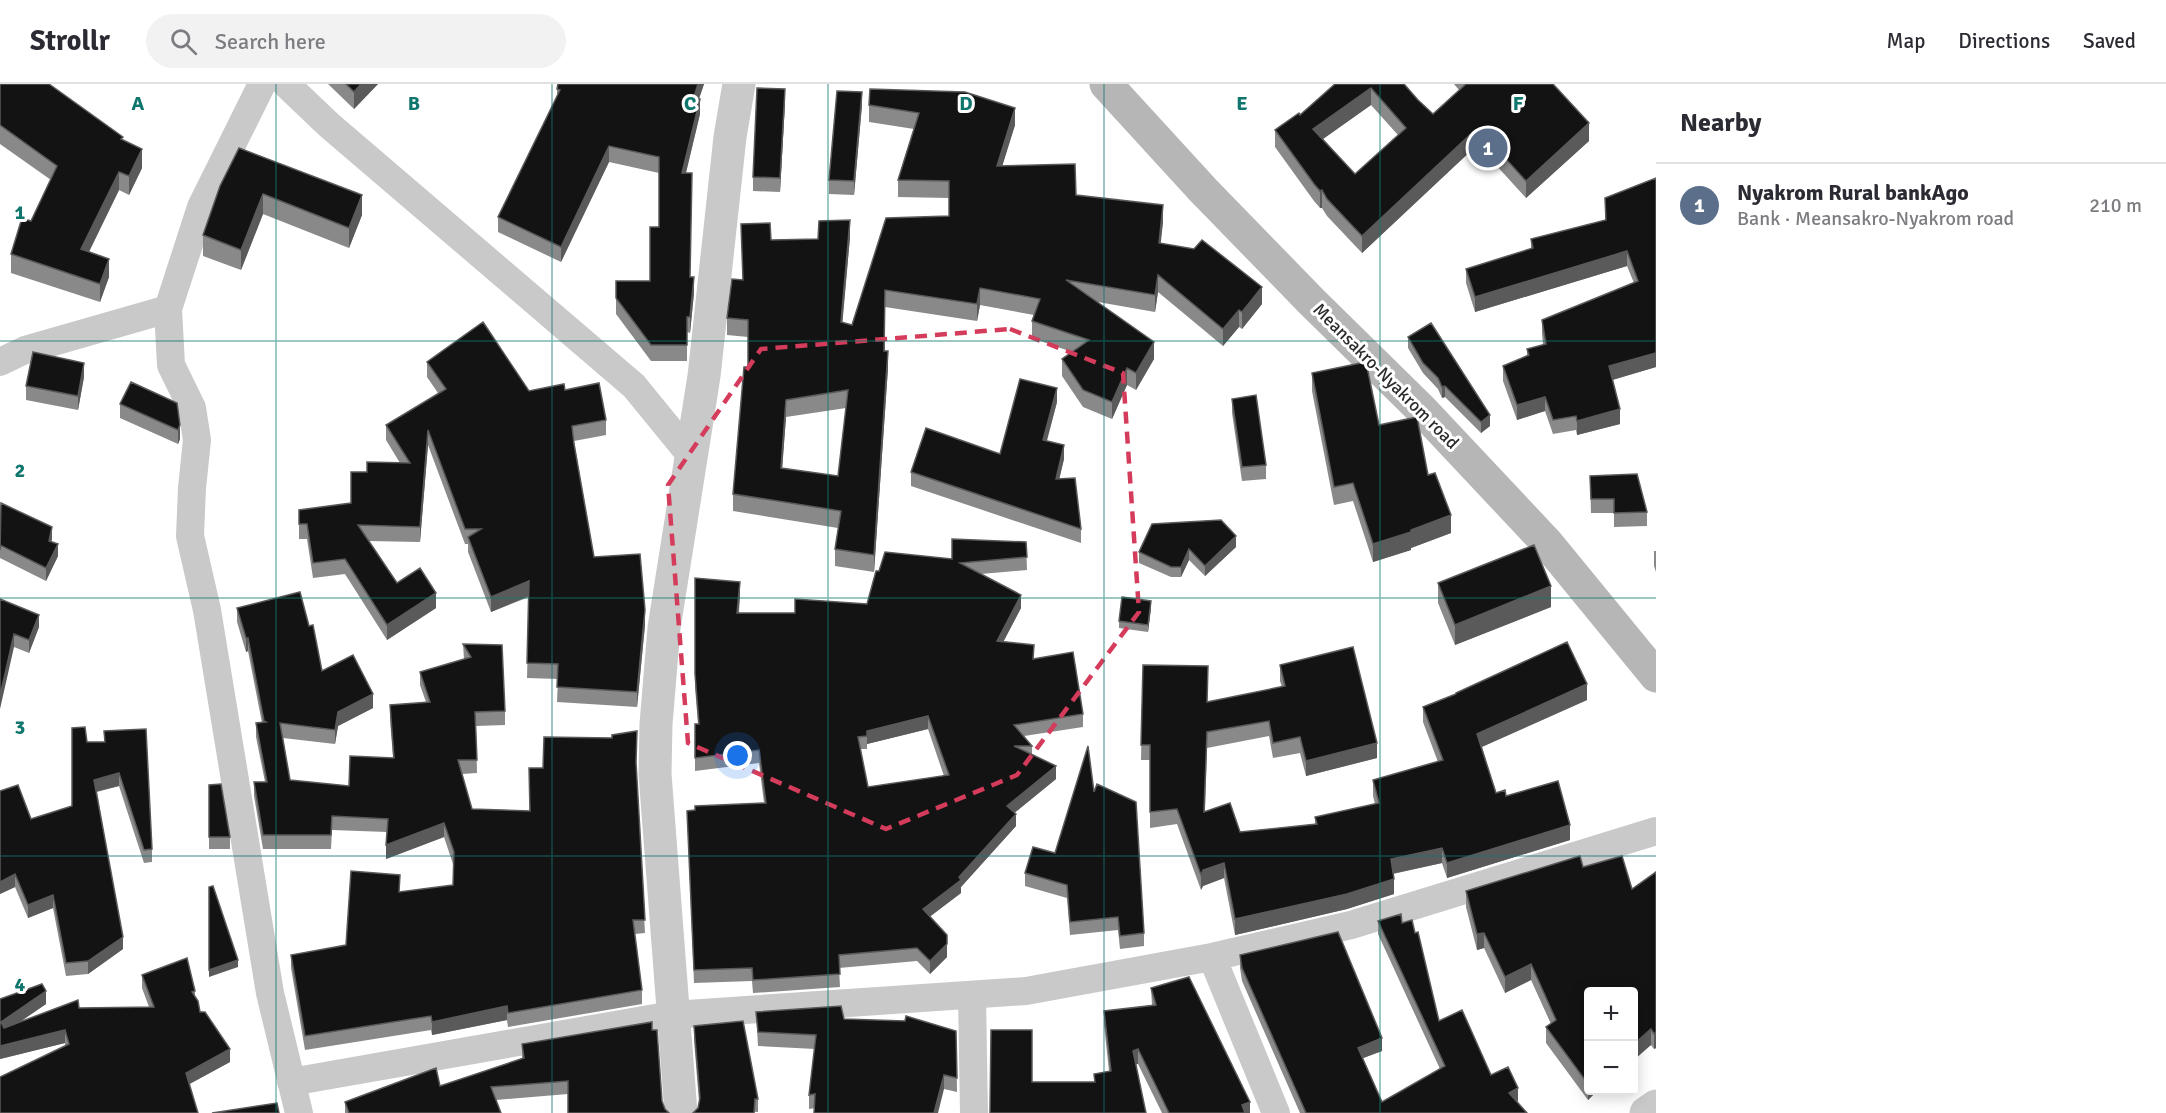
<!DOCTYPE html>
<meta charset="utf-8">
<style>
body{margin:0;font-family:Signika,sans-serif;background:#f2f2f3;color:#2b2b33}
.controls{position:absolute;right:18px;bottom:18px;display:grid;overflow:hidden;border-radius:6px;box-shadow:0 3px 15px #0003}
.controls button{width:54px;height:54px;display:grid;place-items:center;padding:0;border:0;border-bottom:2px solid #e1e1e2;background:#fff;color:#2b2b33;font:30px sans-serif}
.you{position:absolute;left:738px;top:672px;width:21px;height:21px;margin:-15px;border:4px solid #fff;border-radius:50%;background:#1a73e8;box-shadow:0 0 0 9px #1a73e833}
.badge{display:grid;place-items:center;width:39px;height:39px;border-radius:50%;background:#d53c5b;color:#fff;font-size:20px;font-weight:700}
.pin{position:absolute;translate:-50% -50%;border:3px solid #fff;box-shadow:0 2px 6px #0006}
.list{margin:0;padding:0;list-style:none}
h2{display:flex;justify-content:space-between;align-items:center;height:78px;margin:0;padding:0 24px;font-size:26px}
h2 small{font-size:20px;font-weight:400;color:#7c7c81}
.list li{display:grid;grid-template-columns:39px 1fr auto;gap:18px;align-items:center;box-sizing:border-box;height:84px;padding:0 24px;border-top:2px solid #e1e1e2}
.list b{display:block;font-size:22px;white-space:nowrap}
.list p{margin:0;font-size:20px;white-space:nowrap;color:#7c7c81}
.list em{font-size:20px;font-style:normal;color:#7c7c81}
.icon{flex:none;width:33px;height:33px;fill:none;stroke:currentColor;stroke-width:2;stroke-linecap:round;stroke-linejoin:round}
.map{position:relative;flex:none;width:1656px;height:1029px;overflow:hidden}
header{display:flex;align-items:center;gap:36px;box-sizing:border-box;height:84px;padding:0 30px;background:#fff;border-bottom:2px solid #e1e1e2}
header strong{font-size:28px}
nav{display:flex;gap:33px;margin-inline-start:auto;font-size:21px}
.search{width:420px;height:54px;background:#f2f2f3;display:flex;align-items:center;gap:15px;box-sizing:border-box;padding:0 21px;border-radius:33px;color:#7c7c81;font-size:22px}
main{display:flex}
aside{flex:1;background:#fff}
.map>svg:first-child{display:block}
</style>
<header>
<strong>Strollr</strong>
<div class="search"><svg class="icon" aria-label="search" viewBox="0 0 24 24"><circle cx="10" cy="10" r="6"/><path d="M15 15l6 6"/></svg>Search here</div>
<nav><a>Map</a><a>Directions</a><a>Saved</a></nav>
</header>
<main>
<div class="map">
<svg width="1656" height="1029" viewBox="0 0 1656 1029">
<rect width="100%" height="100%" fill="#fff"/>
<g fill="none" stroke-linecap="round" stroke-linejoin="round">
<path stroke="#c9c9c9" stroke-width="28" d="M262,0l-61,123 -33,102 3,56 21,43 5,32 -5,48 -2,48 17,74 63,383 29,120
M286,0l43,41 305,261 58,71
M0,278l25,-12 143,-41
M1212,873l64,156
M972,911l2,118
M291,998l381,-67 354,-24 186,-34 139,-32 305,-94"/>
<path stroke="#c9c9c9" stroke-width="33" d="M681,1029l-26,-339 1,-50 8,-96 40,-252 26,-239 9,-53
M1646,1029l10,-7"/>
<path stroke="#b6b6b6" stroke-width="33" d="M1106,0l97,106 109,112 110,108 125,133 109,133"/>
</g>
<path fill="#898989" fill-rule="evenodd" d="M0,0l123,56 19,28 -13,27 -10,-5 -30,62 20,25 -9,25 -89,-29v-19l20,-33 20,-41 -51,-36z
M328,0h50l-24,25z
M558,0h146l-5,15 1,15 -14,59 4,104 4,16 -4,40 -3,-1v29h-36l-35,-47v-33h34l9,-54v-54l-50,-11 -48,100 -63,-30v-15l59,-121v-7z
M1335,0h69l14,16 15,14 26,-24 -5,-6h99l36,57 -63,57 -41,-45 -3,3 -7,-9 -113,106 -35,-37 -5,-8h-2l-6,-7 -39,-54v-17l25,-15zM1371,21l27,30 -43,39 -32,-35z
M785,19l-5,89 -27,-1v-14z
M862,21l-8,90 -25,-1v-14z
M869,21l146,20 -13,41 74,29 87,27 -3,21 102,61 -20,25 -3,-2 -16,19 -65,-54 -3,20 -57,-10 56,57 -18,31 -9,-5 -15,34 -29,-12 -21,-31v-17l10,-7 -40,-14v-17l2,-6 -54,-10 -3,16 -92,-14v44l3,17 -14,204 -39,-6v-17l3,-21 -105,-17v-17l15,-127v-30l-21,-2v-17l16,-38 -2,-56 30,16 47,-1 32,-2 -8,86 10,2 97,-109v-18l-51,-1v-17l16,-51 -45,-7zM846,324l-8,68 -56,-8 4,-51z
M239,64l123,67 -13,33 -86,-34 -22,56 -38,-14v-21z
M1656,94v189l-44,13 8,44 -43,11 -1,-5 -23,4 -8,-23 -28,9 -14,-39v-15l24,-10v-7l16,-4 -1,-11v-14l92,-37 -7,-17 -152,46 -9,-29v-14l65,-20v-10l74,-19v-22z
M1408,253l82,89 -9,7 -36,-36 -3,1 -4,-9 -15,-16 -15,-25z
M427,278l102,29 36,-1 41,30v15l-32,6 20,116 51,68 -8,82 -80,-5 1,-23 -31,-1 2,-81 -38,15 -23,-60v-8h-3l-37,-99 -8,97 -51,-1 28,42 39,25 -49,32 -42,-66 -32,4 -6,-39h-8v-29l52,-7 16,-31 33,-9 -14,-23v-15l52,-32 -11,-16z
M1312,289l67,52 49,50 23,58 -40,15v2l-38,12 -20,-61 -19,4 -22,-114z
M84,293l-6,33 -52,-10v-14z
M1232,315l34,66v14l-24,2 -10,-68z
M1057,318l-10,39 17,18 -5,20 22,50v14l-170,-57v-14l89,-18z
M177,319l3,36 -2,5 -58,-26v-14z
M1590,392l57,36v14l-33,1v-14h-23z
M0,421l52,34 -1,2 7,15 -12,25 -46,-23v4z
M1026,458l1,28 -46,4 40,34 -18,34 31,16 49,56v13l-59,9 8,10v9l24,24 -41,33 1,14 -55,61v6l-31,23 17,41 -17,17 -13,-13 -78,7 1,19 -87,6 -1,-12 -58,2 -7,-172 77,-8 -5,-40 -64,8v-47h3l-3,-37v-109l45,17 -1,18h56l72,-9 12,-33 73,-12zM928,645l16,47 -76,11 -8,-38h7v-5z
M1236,463l-31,29 -16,-16 -8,17h-10l-32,-14v-11z
M1654,467h2v21l-2,-6z
M1438,499l113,24 -96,38 -17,-42z
M0,515l39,28 -10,26 -15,-6z
M237,524l136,100 -35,18 -3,18 -52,-6 7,42 59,6 44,-28 -3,-39v-14l36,-3 -6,-17v-13l44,-13 -1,-15 42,67v14l-29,1 1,47 -15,1 10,35 57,2 107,-46 9,168 -10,1 7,56v14l-134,23 -1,-7 -75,15 -1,-5 -126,20 -14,-82v-13l55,-10 54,-53 53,-7v-21l-9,-27 -58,22 1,-27 -55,-2 -1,19h-68l-9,-53v-14h11l-9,-45v-14h6l-14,-72 -2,1 -9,-30z
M1151,524l-3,24 -29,-4v-7z
M1143,581l64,37 75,-15 -2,-6v-16l97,93 -71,18 -6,-23 -27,5 -4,-22 -62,12 -2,63 35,21 75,-8v-7l60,-13 -2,-8v-16l65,-18 -15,-40v-15l33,-13v-1l131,7 -105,47 14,46 10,3 64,44 -123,38 -5,-15 -49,11 1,20 -47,15 -112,26 -11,-57 -21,8 -2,4 -24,-66 -27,4v-68h-9z
M104,647l48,118v13l-8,1 -25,-77 -22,6 26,157 -35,25 -22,2 -13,-68 -25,10 -13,-31 -15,7 31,-75 41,-13 15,-64h17z
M209,701l21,52v12h-21z
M1094,708l50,141v13l-24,3 -2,-19 -48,5 -3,-37 -42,-12v-13l30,-20z
M1583,783l49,22 24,-17v176l-2,1 -3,-4 -63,45h10l-10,10 -42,-57v-16l5,-3 -20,-44 -26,13 -21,-45 -7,2 -11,-43v-16z
M1378,837l24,2 37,98 52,54 27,26h-1l10,12h-227l-58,-132 -2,-13v-13l142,96 -19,7 19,44 58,-33 -62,-135z
M142,891l53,16v7l5,14 30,50 -41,22 -124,-38v-3l-65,16v-60l46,5 -28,19 61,-15 70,-1 -7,-19z
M1151,904l99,125h-88l-24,-49h-2l10,49 -114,-31h62v-8l15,-3 -5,-46v-14l48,-6z
M756,928l88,7 112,12 1,61 -13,-3 -135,20v-14l6,-46 -57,-3z
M694,942l64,73v13l-60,-4 1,-6 -5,-62z
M652,946l10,71 3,8 -97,-15 -72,6 5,13h-156v-11l95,-16 82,-28v-14z"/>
<path fill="#5a5a5a" d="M361,0h17l-24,25v-17z
M698,0h6l-10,29v-16z
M1371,4v17l-58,41v-17z
M785,5v14l-5,89v-14z
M862,8v13l-8,90v-14z
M700,15v15l-18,75v-16z
M1015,24v17l-18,58v-17z
M1589,39v18l-63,57v-17z
M1475,46v17l-113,106v-17z
M1485,52v17l-3,3v-18z
M609,62v16l-48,100v-15z
M142,65v19l-13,27v-19z
M119,88v18l-38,78v-19z
M1322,106v18h-2v-17z
M263,110v20l-22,56v-20z
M362,111v20l-13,33v-20z
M1163,121v17l-4,38v-17z
M850,136v17l-9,102v-17z
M1627,167v15l-152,46v-15z
M109,175v18l-9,25v-18z
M1158,191v17l-3,20v-17z
M694,193v16l-4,40v-16z
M1262,203v17l-20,25v-17z
M980,204v17l-3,16v-17z
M1239,226v17l-16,19v-17z
M1154,258v17l-18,31v-17z
M888,267v17l-14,204v-17z
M1656,269v14l-47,14v-15z
M84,279v14l-6,33v-14z
M1127,284v17l-15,34v-17z
M1445,302v11l-3,1v-11z
M1057,304v14l-14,52v-14z
M1545,313v14l-28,9v-15z
M786,316v17l-5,68v-17z
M1620,325v15l-43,11v-14z
M1490,331v11l-9,7v-11z
M180,341v14l-2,5v-14z
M428,346v15l-8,97v-15z
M1064,361v14l-8,34v-14z
M1451,431v18l-40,15v2l-38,12v-18z
M52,443v12l-3,14v-12z
M1236,452v11l-31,29v-10z
M58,460v12l-12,25v-13z
M1189,465v11l-8,17v-10z
M529,497v15l-38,16v-15z
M740,498v13l-3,31v-13z
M1551,502v21l-96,38v-20z
M436,509v15l-49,32v-15z
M1021,511v13l-24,46v-13z
M1151,517v7l-3,24v-7z
M645,526v15l-8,82v-15z
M39,531v12l-10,26v-13z
M14,550v13l-14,62v-13z
M246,554h2v13l-2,1z
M1587,600v16l-110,49v-15z
M373,610v14l-35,18 -3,18v-14l3,-18z
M928,632v13l-61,15v-13z
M1377,659v15l-71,18v-15z
M1056,682v13l-49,40v-13z
M119,689v13l-25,6v-12z
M1016,730v12l-55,61v6l-38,29v-13l36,-32z
M444,739v14l-58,22v-14z
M1570,741v15l-123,38v-15z
M1442,764v15l-51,11v-15z
M1224,779v15l-21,8 -2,4v-15l2,-5z
M15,790v13l-15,7v-12z
M1394,795v15l-47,15 -112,26v-16z
M53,811v13l-25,10v-13z
M1484,849v15l-7,2v-16z
M123,853v12l-35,25v-13z
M947,860v13l-17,17v-13z
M238,876v7l-29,10v-7z
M1531,880v16l-26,13v-16z
M46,907v13l-45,31v-13z
M507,922v14l-75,15v-13z
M1651,945v16l-17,15v-16z
M65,946v13l-65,16v-13z
M1656,948v16l-2,1v-15z
M1382,954v13l-24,9v-12z
M230,965v13l-44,24v-13z
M1138,965v15l-5,1v-14z
M944,991v14l-6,24h-4z
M1588,1000v6h10l-10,10z
M1518,1004v13l-9,4v-12z
M1250,1018v11h-8v-8z"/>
<path fill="#131313" stroke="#5a5a5a" stroke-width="1.5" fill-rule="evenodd" d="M0,0h49l74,53 -2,2 21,10 -13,27 -10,-4 -38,77 28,10 -9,25 -89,-30 11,-36 9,3 26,-55 -57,-41z
M346,0h15l-7,8z
M558,0h140l-4,13 6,2 -18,74h10l-2,104h4l-4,40h-3v28h-36l-35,-47v-17h34v-54h9v-70l-50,-11 -48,101 -63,-30 62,-127 -3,-1z
M1335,0h69l14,16 15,14 33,-30h87l36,39 -63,58 -41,-45 -3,2 -7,-8 -113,106 -35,-37 -5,-9 -2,1 -6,-7 -39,-54 24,-17 1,2zM1371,4l35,40 -51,46 -42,-45z
M757,4l28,1 -5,89 -27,-1z
M870,5l95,3 50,16 -18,58 78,-2 1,31 87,10 -4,38 35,6 8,-9 60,47 -20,25 -3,-2 -16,19 -65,-54 -3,20 -89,-15 88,62 -18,31 -9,-5 -15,34 -29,-12 -21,-31 27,-19 -57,-19 8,-22 -60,-11 -3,16 -92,-14 -1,61h4l-14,204 -39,-6 6,-38 -108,-17 11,-127h4v-47l-21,-2 5,-39 11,1 -2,-56 29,-1 1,17 47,-1 1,-18 31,-1 -9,102 11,3 34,-107 63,-2v-35l-51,-1 21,-67 -50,-8zM848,306l-10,86 -57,-8 5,-68z
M837,7l25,1 -8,89 -25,-1z
M239,64l123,47 -13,33 -86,-34 -22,56 -38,-15 17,-49z
M1656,94v175l-47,13 11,43 -43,12 -1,-5 -23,4 -8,-23 -28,8 -14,-39 26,-11 -2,-6 19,-5 -4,-24 96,-39 -11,-30 -152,46 -9,-28 67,-21 -2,-9 75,-19 -1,-22z
M483,238l46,69 35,-7 1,6 34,-7 7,37 -34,6 2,18 20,113 46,-3 5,56 -8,82 -80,-5 1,-23 -31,-1 2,-82 -38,16 -23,-60 13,-8h-16l-37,-99 -8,97 -62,-2 39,58 23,-15 16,25 -49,32 -42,-66 -32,4 -6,-39h-8v-14l52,-7v-31h16v-10l43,1 -24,-38 60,-36 -19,-27z
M1431,239l59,92 -9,7 -36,-36 -3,1 -4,-9 -15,-15 -15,-26z
M33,268l51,11 -6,33 -52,-10z
M1366,278l13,63 38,-8 11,58 7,-2 16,42 -40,15v2l-38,12 -20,-61 -19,4 -22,-114z
M1020,295l37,9 -14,52 21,5 -8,34 19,-1 6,51 -170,-57 15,-44 74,26z
M131,298l46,21 3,22 -2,5 -58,-26z
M1256,311l10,70 -24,2 -10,-68z
M1637,390l10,38 -33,1v-14h-23l-1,-23z
M1,419l51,24 -3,14 9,3 -12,24 -46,-23v5z
M1221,436l15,16 -31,30 -16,-17 -8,18h-10l-32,-15 13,-28z
M952,455l74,3 1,15 -67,6 61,32 -24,46 37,4 -1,14 40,-7 10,62 -69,11 18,21h-18l42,20 -49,40 9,8 -57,63 2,3 -38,29 24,26v9l-17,17 -13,-13 -78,7 1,19 -87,6 -1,-12 -58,2 -7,-159 8,-1v-4l71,-3 -7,-53 -64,8v-34h4l-4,-50v-96l45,4 -3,31h58v-14l72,5 9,-33h3l6,-19 67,7zM928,632l21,59 -81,12 -10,-50 9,-1v-5z
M1534,461l17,41 -96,39 -17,-42z
M300,508l9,34 4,-1 9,46 31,-16 20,39 -35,18 -3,18 -55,-7 10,57 59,6 1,-30 44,2 -4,-53 40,-3 -10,-30 51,-15 -8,-13 39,1 3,66 -30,1 2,48h-19l14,49 58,2 -1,-43h14l1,-31 68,1v-3l25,-4 -1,31 9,158h-12l9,70 -134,23 -1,-7 -75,16 -1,-6 -126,20 -14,-81 55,-10 5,-74 49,4 -1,17 54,-7 1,-33 -10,-29 -58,22 2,-26 -56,-3 -1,19h-68l-9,-53h13l-11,-59 10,-1 -2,-1 -16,-83h-2l-9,-30z
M1122,513l29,4 -3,24 -29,-4z
M0,515l39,16 -10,25 -15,-6 -14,62z
M1567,558l20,42 -110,50 19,59 9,-3 1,6 52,-15 12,44 -123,38 -5,-15 -51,11 3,20 -47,15 -112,25 -11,-56 -21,7 -2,5 -24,-66 -27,3v-67h-9l2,-80 65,1 -1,36 78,-16 -5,-21 73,-18 24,96 -71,18 -6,-24 -27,6 -4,-22 -62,11 -3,80 26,-9 10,29 77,-8 -2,-7 64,-14 -6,-23 70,-20 -20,-53 33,-13v-1z
M85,643l2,15h18l-1,-11 42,-2 6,120 -8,1 -25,-77 -25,7 29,157 -35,24 -22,2 -13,-68 -25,10 -13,-31 -15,8v-91l18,-6 13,34 41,-13v-78z
M1088,662l6,46 3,-8 39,18 8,131 -24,3 -2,-19 -48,5 -3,-37 -42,-12 8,-26 22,6z
M221,700l9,53h-21v-52z
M1580,772l3,11 39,-11 10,33 24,-17v160l-2,2 -3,-5 -17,15v-52h-46v92l-42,-57 10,-7 -25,-56 -26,13 -21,-44 -7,1 -11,-43z
M213,802l25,74 -29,10v-83z
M1401,830l1,9 10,-3 3,13 3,-1 21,89 23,-11 29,65 17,-8 10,21 -9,5 18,20h-221l-64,-145 -2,-13 98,-23 44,106 -24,10 24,54 63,-36 -67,-145z
M187,874l8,33 -3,1 6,9 2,11h5l25,37 -44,24 12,40h-198v-36l69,-33 -4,-14 -65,16v-47l42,-15 4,7 -45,31 3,6 74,-28 1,8 75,-1 -12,-32z
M1189,893l61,125 -8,3 3,8h-76l-31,-64 -5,2 13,62h-156l1,-83h41v52h63l-1,-8 17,-3 -7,-60 52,-6 -5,-17z
M841,922l3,13 61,2 1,-5 50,15 1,47 -13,-3 -10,38h-120l1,-19 -6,1 7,-60 -58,-3 -2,-20z
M743,937l15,78h-3l-1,14h-61l5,-5 2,-10 -6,-72z
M652,938v8h5l5,71 3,8 4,4h-101v-32l-77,6 10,26h-152l-4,-11 91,-34 4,18 84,-28 -2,-14z
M277,1019l2,10h-67z"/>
<path fill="none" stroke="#d53c5b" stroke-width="4.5" stroke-dasharray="12 8" stroke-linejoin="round" d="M1010,245l113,44 16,239 -122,163 -131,54 -198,-86 -20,-258 93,-136z"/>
<path fill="none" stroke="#0f766e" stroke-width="1.5" stroke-opacity="0.55" d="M276,0v1029M552,0v1029M828,0v1029M1104,0v1029M1380,0v1029M0,257h1656M0,514h1656M0,772h1656"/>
<g text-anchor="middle" stroke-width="6" stroke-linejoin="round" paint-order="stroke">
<g font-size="18" fill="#2c2c2c" stroke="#fff">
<text transform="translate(1386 292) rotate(45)" y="6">Meansakro-Nyakrom road</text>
</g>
</g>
<g font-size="20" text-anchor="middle" font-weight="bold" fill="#0f766e" stroke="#fff" stroke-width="6" stroke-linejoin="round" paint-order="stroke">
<text x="138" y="26">A</text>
<text x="414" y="26">B</text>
<text x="690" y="26">C</text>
<text x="966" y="26">D</text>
<text x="1242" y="26">E</text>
<text x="1518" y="26">F</text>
<text x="20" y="135">1</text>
<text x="20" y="393">2</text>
<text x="20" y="650">3</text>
<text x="20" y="907">4</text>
</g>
</svg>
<div class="controls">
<button>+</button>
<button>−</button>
</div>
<div class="you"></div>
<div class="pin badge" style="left:1488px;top:64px;background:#5c6f8a">1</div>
</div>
<aside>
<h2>Nearby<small></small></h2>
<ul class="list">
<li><span class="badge" style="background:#5c6f8a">1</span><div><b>Nyakrom Rural bankAgo</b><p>Bank · Meansakro-Nyakrom road</p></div><em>210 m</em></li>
</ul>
</aside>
</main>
